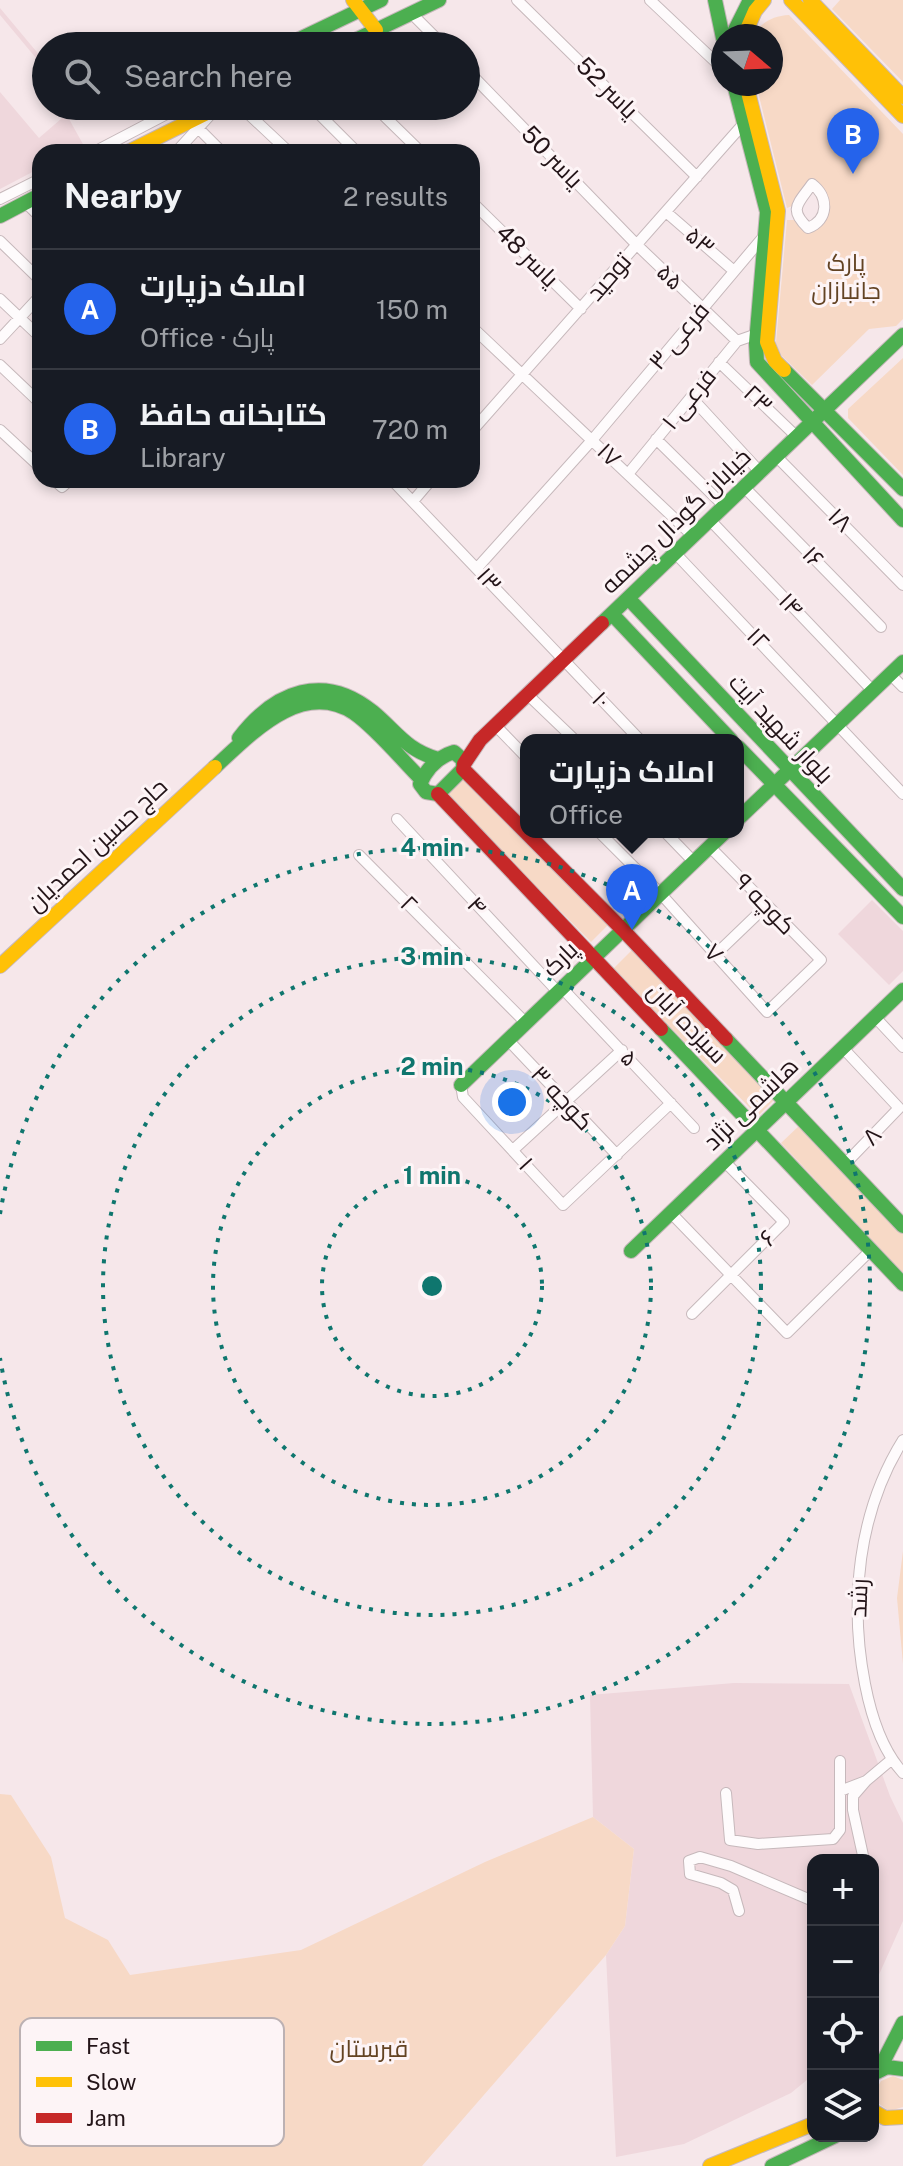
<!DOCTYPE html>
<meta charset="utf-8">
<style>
body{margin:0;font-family:"Public Sans",Cairo,sans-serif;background:#242831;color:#f1f3f6}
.controls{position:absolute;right:24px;bottom:24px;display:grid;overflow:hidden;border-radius:16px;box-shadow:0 4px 12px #0003}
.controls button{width:72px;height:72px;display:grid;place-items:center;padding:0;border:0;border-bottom:2px solid #363941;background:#171b24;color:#f1f3f6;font:40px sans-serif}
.compass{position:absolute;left:711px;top:24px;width:72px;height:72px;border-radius:50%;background:#171b24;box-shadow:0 4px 12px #0003;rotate:109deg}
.you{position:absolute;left:512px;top:1102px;width:28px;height:28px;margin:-20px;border:6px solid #fff;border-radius:50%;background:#1a73e8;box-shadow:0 0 0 12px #1a73e833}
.badge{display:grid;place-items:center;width:52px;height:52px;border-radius:50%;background:#2563eb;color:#fff;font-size:26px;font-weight:700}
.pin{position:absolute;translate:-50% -66px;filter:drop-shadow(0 2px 4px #0008)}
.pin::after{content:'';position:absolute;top:42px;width:28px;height:24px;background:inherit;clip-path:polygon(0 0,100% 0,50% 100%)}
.popup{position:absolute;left:520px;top:734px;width:224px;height:104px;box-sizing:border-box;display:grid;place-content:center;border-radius:16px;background:#171b24;filter:drop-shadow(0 2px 6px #0005);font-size:26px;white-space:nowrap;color:#9ea1a6}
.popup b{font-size:30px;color:#f1f3f6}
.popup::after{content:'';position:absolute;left:50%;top:100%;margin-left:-16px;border:16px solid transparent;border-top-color:#171b24}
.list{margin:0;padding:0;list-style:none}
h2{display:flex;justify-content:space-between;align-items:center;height:104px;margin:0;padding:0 32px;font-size:34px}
h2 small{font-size:26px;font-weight:400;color:#9ea1a6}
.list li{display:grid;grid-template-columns:52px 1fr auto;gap:24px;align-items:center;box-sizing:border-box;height:120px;padding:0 32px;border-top:2px solid #363941}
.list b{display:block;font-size:30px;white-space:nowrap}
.list p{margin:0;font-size:26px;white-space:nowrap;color:#9ea1a6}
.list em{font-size:26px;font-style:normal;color:#9ea1a6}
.icon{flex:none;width:44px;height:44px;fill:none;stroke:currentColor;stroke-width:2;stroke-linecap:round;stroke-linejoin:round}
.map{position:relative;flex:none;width:903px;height:2166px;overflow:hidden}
.search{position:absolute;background:#171b24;box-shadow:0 4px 12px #0003;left:32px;top:32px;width:448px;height:88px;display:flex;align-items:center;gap:20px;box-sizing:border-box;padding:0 28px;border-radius:44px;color:#9ea1a6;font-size:30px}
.panel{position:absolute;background:#171b24;box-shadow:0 4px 12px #0003;left:32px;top:144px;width:448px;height:344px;border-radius:24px}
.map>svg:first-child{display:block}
</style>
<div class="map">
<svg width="903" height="2166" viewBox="0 0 903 2166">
<rect width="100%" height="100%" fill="#f6e7ea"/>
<path fill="#efd7dc" d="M0,8l46,55v7l-46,-55z
M0,92l39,46 37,-32h5l-12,13 15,27 -11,6h-33v16l-40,21z
M872,900l31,31v40l-14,14 -51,-51z
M734,1683l115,1 41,112 13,27v98l-30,67v-128h-60v215l-22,18 -107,51 -68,13 -10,-202 19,-29 9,-77 -41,-32 -3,-122z"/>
<path fill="#f7d9c6" d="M840,0h63v82l-71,-73z
M789,15l114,119v185l-7,7 -27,3 -57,56 -31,-30 -5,-12 11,-123h8l14,12 18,-18 -18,-33 -17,25 -5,2 -31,-124h15v-48h-18c8,-14 20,-20 36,-21z
M903,358v117l-55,-57v-9z
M467,775l144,147 -20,20 -145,-147z
M633,949l145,147 -20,20 -145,-147z
M802,1123l101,108v42l-122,-130z
M903,1551v113l-6,-66z
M0,1794l11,1 40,62 14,61 43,22 22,35 171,-25 184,-88 108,-45 41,32 -9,77 -19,29 -184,211h-422z
M893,2076l10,4v27l-14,4 -11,-8 -3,-11 6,-11z"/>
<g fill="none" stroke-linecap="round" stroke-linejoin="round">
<g stroke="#c6b8bb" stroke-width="12">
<path id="street" d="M517,0l180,177
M650,0l73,69
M411,13l33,33
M466,69l171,176 100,96
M240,106l49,46
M311,106l46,46
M374,106l47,46
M198,128l24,24
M94,152l88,-46
M176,152l36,-39
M812,184c17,13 17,36 -4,44 -20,-19 -10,-24 4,-44z
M0,199l40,-20
M25,202l15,15
M472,202l109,107
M666,212l68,59
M0,241l40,39
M0,299l40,38
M472,327l221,209
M0,339l40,-43
M719,362l78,75
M0,365l40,38
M691,397l69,75
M0,430l40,37
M472,431l273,-309
M656,439l68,67
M776,456l127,129
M628,474l109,-133 20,-7
M54,480l8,7 8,-7
M392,480l248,260
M744,487l137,140
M414,500l17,-20
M710,520l163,171
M676,554l227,240
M478,567l115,-128 171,-203
M890,674l13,13
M527,694l48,46
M495,725l31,32
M397,819l161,173
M599,832l62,62 106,118 54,-52 -111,-113
M665,832l29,30
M359,855l167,168
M715,955l52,-50
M562,988l132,140
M874,1016l29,31
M508,1040l109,115
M842,1047l57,61 -54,56
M461,1085l2,12 100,108 108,-102
M513,1150l109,-100
M671,1213l116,120 84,-83
M692,1314l92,-92 -60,-61
M903,1440c-45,72 -54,162 -38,244 6,31 16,65 38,89
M840,1791l26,-10 25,-21
M726,1793l4,47 28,4 75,-5 7,-9v-69
M864,1860l-11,-50v-14l13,-15
M739,1911l-6,-21 -12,-7 -31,-9 -1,-13 11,-4 31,9 82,35"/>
</g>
<g stroke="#c6b8bb" stroke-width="16">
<path id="fast" d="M715,0l8,38
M732,36l18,-36
M285,46l96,-46
M343,46l96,-46
M734,84l33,128 -11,131 1,19 146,158
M0,216l40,-21
M784,370l119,119
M628,598l275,291
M612,614l119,126
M602,623l301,-288
M239,738c36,-47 85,-66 134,-26 24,20 33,38 65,47
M738,747l165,170
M454,752l9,8v9l-25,25 -12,-2 -6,-8c7,-16 17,-27 34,-32z
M215,767c37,-34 87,-88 139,-54 23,16 47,46 67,66
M738,819l165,-157
M661,1029l242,255
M726,1039l177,187
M461,1085l264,-253
M631,1251l272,-261
M879,2070l24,-47
M877,2072l10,-5 16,2
M772,2166l63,-30"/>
</g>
<g stroke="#c6b8bb" stroke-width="16">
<path id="slow" d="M353,0l23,30
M791,0l112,116
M810,0l93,97
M744,36l11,-25 9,-11
M746,84l32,127 -11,131 8,19 9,9
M128,152l93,-46
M0,966l215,-199
M873,2111l12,7 18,-1
M710,2166l103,-42"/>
</g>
<g stroke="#c6b8bb" stroke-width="16">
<path id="jam" d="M464,764l16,-24 122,-117
M463,769l160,161 103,109
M438,794l223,235"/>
</g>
<use href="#street" stroke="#fefbfc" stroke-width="10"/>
<use href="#fast" stroke="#4caf50" stroke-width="14"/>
<use href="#slow" stroke="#ffc107" stroke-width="14"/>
<use href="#jam" stroke="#c62828" stroke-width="14"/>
</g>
<g fill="none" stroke="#0f766e" stroke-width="4" stroke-dasharray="4 8">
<circle cx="432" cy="1286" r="110"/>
<circle cx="432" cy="1286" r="219"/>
<circle cx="432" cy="1286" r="329"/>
<path d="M0 1214A438 438 0 1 1 0 1358"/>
</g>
<g text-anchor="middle" stroke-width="6" stroke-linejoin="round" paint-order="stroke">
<g font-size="24" fill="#231418" stroke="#fdf4f6">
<text transform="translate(607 88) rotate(45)" y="8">یاسر 52</text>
<text transform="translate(552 157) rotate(46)" y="8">یاسر 50</text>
<text transform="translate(700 241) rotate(41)" y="8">۵۳</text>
<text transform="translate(527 256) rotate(45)" y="8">یاسر 48</text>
<text transform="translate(609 277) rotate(-49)" y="8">توحید</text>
<text transform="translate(670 277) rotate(44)" y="8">۵۵</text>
<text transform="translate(679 336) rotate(-50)" y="8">فرعی ۳</text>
<text transform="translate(689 399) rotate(-51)" y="8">فرعی ۱</text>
<text transform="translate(758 399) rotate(43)" y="8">۲۳</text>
<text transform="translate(609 455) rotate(44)" y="8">۱۷</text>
<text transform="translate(840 520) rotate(45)" y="8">۱۸</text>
<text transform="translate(676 521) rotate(-44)" y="8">خیابان گودال چشمه</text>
<text transform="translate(813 557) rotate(46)" y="8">۱۶</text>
<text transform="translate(489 580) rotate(48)" y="8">۱۳</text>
<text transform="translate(791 605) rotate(46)" y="8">۱۴</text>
<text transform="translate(758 639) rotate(46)" y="8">۱۲</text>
<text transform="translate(601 700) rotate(46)" y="8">۱۰</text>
<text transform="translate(781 729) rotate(47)" y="8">بلوار شهید آیت</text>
<text transform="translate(97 845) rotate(-43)" y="8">حاج حسین احمدیان</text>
<text transform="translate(409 904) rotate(45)" y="8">۲</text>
<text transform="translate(765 904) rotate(46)" y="8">کوچه ۹</text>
<text transform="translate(477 906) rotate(47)" y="8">۴</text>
<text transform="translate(714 953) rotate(48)" y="8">۷</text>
<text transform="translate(560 959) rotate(-44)" y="8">پارک</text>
<text transform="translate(687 1023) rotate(46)" y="8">سیزده آبان</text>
<text transform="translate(629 1058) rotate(47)" y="8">۵</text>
<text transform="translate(562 1098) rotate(47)" y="8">کوچه ۳</text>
<text transform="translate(751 1104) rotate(-44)" y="8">هاشمی نژاد</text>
<text transform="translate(872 1136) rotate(-46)" y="8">۸</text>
<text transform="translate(526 1164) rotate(48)" y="8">۱</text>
<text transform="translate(768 1238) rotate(-45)" y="8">۶</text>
<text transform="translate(859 1598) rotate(-88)" y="8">رشد</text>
</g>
<g font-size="24" fill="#634323" stroke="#fdf4f6">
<text x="846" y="271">پارک<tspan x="846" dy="28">جانبازان</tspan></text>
<text x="369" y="2057">قبرستان</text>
</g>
</g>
<rect x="20" y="2018" width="264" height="128" rx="12" fill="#fdf4f6" stroke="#bcb1b3" stroke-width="2"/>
<rect x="36" y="2041" width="36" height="10" fill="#4caf50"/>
<rect x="36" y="2077" width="36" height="10" fill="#ffc107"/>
<rect x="36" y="2113" width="36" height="10" fill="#c62828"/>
<g font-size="22" fill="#231418">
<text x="86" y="2054">Fast</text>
<text x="86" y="2090">Slow</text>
<text x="86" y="2126">Jam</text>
</g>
<circle cx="432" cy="1286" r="12" fill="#0f766e" stroke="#fdf4f6" stroke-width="4"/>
<g font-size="24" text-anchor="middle" font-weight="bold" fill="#0f766e" stroke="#fdf4f6" stroke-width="6" stroke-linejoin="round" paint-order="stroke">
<text x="432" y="856">4 min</text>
<text x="432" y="965">3 min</text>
<text x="432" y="1075">2 min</text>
<text x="432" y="1184">1 min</text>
</g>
</svg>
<div class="controls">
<button>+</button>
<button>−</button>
<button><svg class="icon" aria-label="locate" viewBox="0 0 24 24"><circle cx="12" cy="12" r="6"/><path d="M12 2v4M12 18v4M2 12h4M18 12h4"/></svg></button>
<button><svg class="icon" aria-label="layers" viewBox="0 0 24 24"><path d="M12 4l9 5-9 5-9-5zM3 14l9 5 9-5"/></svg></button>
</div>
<svg class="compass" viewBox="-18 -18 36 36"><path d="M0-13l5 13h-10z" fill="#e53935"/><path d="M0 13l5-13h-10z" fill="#9ea1a6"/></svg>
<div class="you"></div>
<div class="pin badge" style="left:632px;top:930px">A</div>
<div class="popup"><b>املاک دزپارت</b>Office</div>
<div class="pin badge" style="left:853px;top:174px">B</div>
<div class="search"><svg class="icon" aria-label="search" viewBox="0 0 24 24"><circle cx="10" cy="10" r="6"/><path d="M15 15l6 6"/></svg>Search here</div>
<section class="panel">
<h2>Nearby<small>2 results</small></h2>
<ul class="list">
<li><span class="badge">A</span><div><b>املاک دزپارت</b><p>Office · پارک</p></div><em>150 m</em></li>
<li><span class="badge">B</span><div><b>کتابخانه حافظ</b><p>Library</p></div><em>720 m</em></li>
</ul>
</section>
</div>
